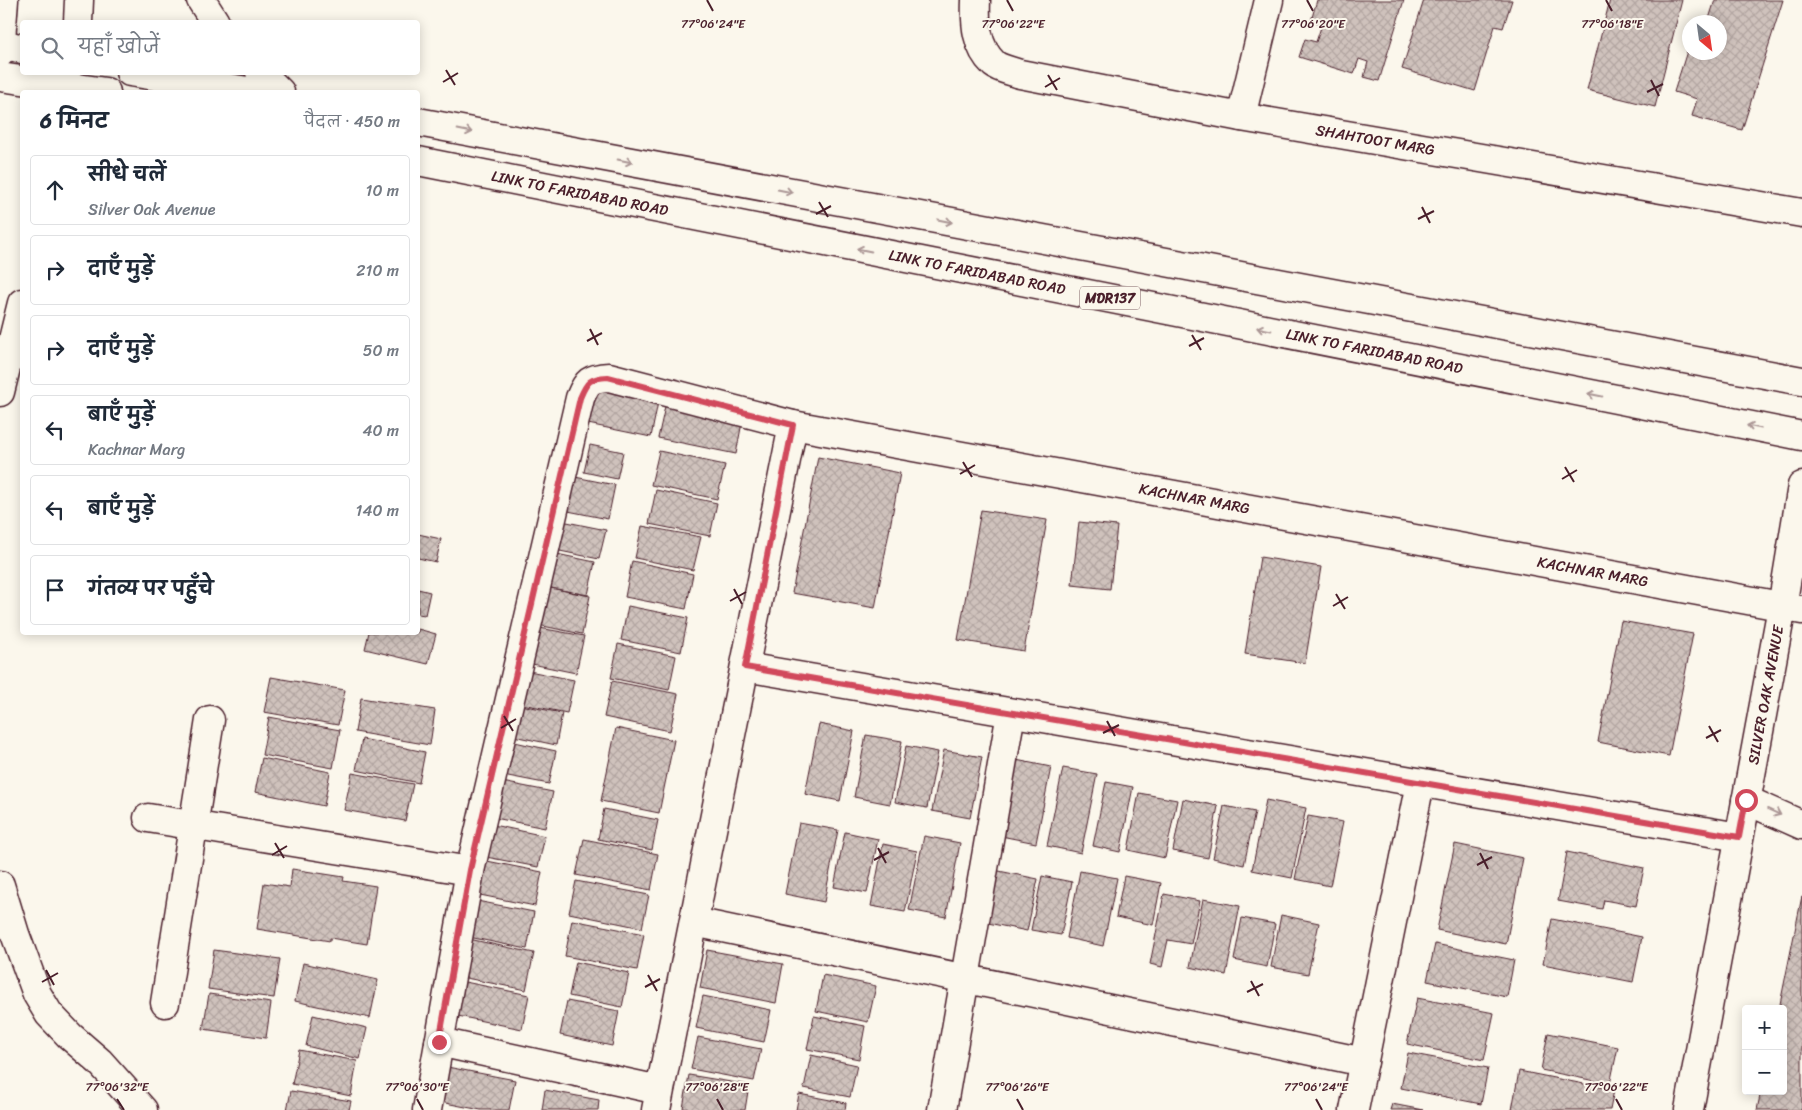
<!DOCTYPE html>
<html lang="hi">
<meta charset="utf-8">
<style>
body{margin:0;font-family:Sriracha,"Playpen Sans Deva",sans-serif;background:#f6f6f7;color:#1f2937}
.controls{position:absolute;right:15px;bottom:15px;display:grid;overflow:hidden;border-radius:5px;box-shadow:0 2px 12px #0003}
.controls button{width:45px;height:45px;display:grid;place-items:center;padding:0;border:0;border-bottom:1px solid #e0e1e3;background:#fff;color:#1f2937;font:25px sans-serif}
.compass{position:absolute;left:1682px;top:15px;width:45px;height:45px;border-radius:50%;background:#fff;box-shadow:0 2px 12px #0003;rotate:151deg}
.stop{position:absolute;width:15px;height:15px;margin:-11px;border:4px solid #d1495b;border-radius:50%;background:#fff}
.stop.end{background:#d1495b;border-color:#fff;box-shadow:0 1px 5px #0008}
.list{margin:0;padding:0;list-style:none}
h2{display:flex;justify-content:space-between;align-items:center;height:65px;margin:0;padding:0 20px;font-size:21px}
h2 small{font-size:16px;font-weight:400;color:#747a83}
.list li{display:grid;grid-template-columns:32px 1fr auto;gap:15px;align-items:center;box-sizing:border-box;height:70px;margin:0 10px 10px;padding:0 10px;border:1px solid #e0e1e3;border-radius:5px}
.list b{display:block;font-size:19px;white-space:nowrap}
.list p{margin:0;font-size:16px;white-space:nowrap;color:#747a83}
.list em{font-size:16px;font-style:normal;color:#747a83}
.icon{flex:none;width:28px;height:28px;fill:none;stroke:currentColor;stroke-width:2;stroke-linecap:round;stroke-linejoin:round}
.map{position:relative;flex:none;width:1802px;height:1110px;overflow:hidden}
.search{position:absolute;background:#fff;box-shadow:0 2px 12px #0003;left:20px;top:20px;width:400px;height:55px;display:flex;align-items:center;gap:12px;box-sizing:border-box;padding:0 18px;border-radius:5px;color:#747a83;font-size:19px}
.panel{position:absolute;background:#fff;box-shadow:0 2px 12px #0003;left:20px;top:90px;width:400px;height:545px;border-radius:5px}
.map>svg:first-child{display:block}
</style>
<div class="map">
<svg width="1802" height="1110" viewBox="0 0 1802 1110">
<defs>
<pattern id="building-cross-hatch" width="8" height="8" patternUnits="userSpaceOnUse" patternTransform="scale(1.25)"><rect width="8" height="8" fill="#cfc2bc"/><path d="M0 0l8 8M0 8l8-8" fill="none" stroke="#b3a6a2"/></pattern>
</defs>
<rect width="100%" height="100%" fill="#fbf7ec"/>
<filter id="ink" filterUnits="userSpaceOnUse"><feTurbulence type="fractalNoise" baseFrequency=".02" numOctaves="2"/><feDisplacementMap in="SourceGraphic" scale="10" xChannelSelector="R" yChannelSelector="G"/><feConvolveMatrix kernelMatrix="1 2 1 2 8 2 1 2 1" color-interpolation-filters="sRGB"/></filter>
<g filter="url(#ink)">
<path fill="url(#building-cross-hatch)" stroke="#4a1f2b" d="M1317,0h87l-25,81 -15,-4 4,-15 -9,-3 -5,15 -55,-17 6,-18 11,3 6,-18 -11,-3z
M1424,0h88l-9,28 -8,-2 -20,65 -73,-22z
M1610,0h72l-27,107 -68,-17z
M1715,0h68l-41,130 -50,-14 5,-17 -23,-7 14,-44 2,4h30v-30h-12z
M596,389l62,13 -7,35 -63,-13z
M666,402l77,15 -7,37 -78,-16z
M590,445l33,7 -6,27 -33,-7z
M659,451l66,14 -8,34 -66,-14z
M818,457l82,16 -25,135 -83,-15z
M570,476l45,9 -7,34 -45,-9z
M656,490l61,13 -7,33 -61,-12z
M981,510l66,10 -23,131 -66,-11z
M562,521l44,9 -7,29 -44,-9z
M1079,522l38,4 -7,63 -38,-4z
M642,526l59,11 -8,33 -58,-12z
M418,534l23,5 -5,23 -18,-4z
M552,553l43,9 -7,33 -43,-8z
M1260,557l61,10 -16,96 -60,-9z
M632,561l61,13 -7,35 -61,-12z
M541,586l49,10 -8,38 -49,-10z
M418,589l12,3 -5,23 -7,-1z
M628,606l60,12 -7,34 -60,-12z
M1621,621l72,13 -24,122 -71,-14z
M534,627l50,9 -8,37 -49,-10z
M418,629l18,5 -8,30 -63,-15 4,-17h49z
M618,644l58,12 -7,34 -58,-12z
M519,669l55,11 -7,33 -55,-11z
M271,677l74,13 -7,35 -74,-13z
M612,681l66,13 -8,37 -66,-14z
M361,698l74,12 -5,35 -75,-13z
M510,703l52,10 -6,32 -52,-11z
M269,717l71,13 -7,38 -71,-13z
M819,724l35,7 -14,70 -35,-7z
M616,728l58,12 -15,73 -58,-12z
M866,735l36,6 -12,63 -36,-7z
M362,739l63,13 -6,31 -63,-13z
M510,741l46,10 -7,33 -46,-9z
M906,746l32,6 -11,56 -32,-6z
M944,750l38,7 -12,61 -38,-7z
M262,758l68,14 -6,34 -69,-14z
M1016,760l35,7 -15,76 -35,-7z
M1063,768l34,6 -16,79 -34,-7z
M352,773l61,11 -8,37 -61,-11z
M497,781l56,11 -8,36 -55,-11z
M1106,782l27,5 -13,65 -27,-6z
M1139,793l38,7 -12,58 -37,-8z
M1183,799l35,7 -10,52 -35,-7z
M1266,800l40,8 -14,70 -40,-8z
M1224,806l31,6 -11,53 -31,-7z
M604,809l54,11 -6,30 -54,-11z
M1308,816l35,6 -13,64 -35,-7z
M799,823l39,7 -14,72 -39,-8z
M493,825l52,11 -7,31 -52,-10z
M845,832l33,7 -11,54 -33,-6z
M924,836l36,7 -14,74 -37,-7z
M584,839l74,15 -7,36 -75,-15z
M883,844l34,7 -12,61 -34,-6z
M1455,844l68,14 -17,86 -69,-14z
M1567,852l77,16 -8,38 -32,-6 -2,9 -44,-8z
M482,860l60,12 -7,34 -60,-12z
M292,869l52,8 -1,4 33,5 -9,58 -37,-6v3l-73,-12 7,-46 26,4z
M994,870l44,9 -11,52 -44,-9z
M1080,871l37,7 -14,68 -36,-8z
M1042,876l30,6 -11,53 -30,-5z
M1124,876l37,7 -8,42 -37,-8z
M576,881l73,14 -7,33 -73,-15z
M1164,894l36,7 -9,43 -23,-4 -6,27 -12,-3z
M1802,896v214h-45l4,-19h22v-82h-4z
M1203,899l37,7 -14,69 -36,-8z
M477,901l57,11 -7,37 -58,-12z
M1281,915l38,8 -11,51 -37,-7z
M1242,918l33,6 -8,43 -33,-7z
M1552,919l90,18 -9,45 -90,-18z
M572,920l72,14 -7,36 -72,-14z
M464,938l70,15 -8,37 -70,-14z
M1435,944l79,16 -7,37 -80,-16z
M214,950l66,9 -6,39 -66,-9z
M707,950l76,14 -7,39 -76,-15z
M576,962l53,11 -7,34 -53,-11z
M303,963l75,17 -8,38 -75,-17z
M823,975l53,11 -8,36 -52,-11z
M465,982l64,13 -7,34 -64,-13z
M209,994l62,9 -5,35 -63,-9z
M703,996l68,14 -7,32 -68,-14z
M1417,998l77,15 -10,47 -77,-16z
M567,1001l52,10 -7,35 -52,-11z
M313,1015l54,13 -7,31 -54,-13z
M814,1016l51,10 -6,33 -52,-10z
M1548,1033l70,14 -8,37 -69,-14z
M698,1037l63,12 -7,32 -63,-12z
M299,1050l58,11 -6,35 -59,-12z
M1408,1053l80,15 -7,36 -80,-16z
M811,1055l46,10 -7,32 -46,-9z
M442,1066l73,14 -6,30h-28l-46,-9z
M1519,1071l95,19 -4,20h-98z
M689,1075l60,10 -4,25h-52l-10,-2z
M545,1090l54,10 -1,10h-56z
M291,1091l60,10 -2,9h-62z
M799,1094l47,9 -1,7h-49z
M1392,1104l31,6h-33z"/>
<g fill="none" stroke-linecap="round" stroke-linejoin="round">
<g stroke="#4a1f2b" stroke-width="31">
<g id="street">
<path id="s1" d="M976,0c-1,23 0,47 18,64 6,5 18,7 26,10l221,43 561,96"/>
<path d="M1241,117l28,-117"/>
<path d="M745,667l994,170"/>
<path d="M1746,800l56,25"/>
<path d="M148,818l322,53"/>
<path d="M0,885l15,49 22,60 12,20 21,22 30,26 43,48"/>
<path d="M694,922l670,140"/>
<path d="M165,1003l45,-283"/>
<path d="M439,1042l220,48"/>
<path id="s2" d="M427,1110l43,-239 110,-473c7,-17 10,-20 29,-21l184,48 1009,185"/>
<path d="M656,1110l137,-685"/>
<path d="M942,1110l69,-397"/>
<path d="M1354,1110l66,-327"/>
<path id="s3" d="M1689,1110l93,-503 20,-121"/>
</g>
</g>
<g stroke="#4a1f2b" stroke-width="31">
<path id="secondary" d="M78,22l1,-22
M0,53l4,-53
M0,392l22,-89"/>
</g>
<g stroke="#4a1f2b" stroke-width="31">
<g id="primary">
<path d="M201,0l14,22"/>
<path d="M0,43l22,6"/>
<path d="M130,72l124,20"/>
<path d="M260,72l20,20"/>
<path d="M0,77l106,15"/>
<path d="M418,122l1384,259"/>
<path id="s4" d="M418,161l1384,275"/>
<path d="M13,344l9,-12"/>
</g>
</g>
<use href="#street" stroke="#fbf7ec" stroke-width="28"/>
<use href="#secondary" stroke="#fbf7ec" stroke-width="28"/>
<use href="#primary" stroke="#fbf7ec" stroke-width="28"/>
</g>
<defs><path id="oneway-shaft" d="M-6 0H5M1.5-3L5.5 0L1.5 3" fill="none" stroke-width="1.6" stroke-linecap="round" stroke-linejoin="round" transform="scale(1.25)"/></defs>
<g stroke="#ab9695">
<use href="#oneway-shaft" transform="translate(465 131) rotate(11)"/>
<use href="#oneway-shaft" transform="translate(625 161) rotate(11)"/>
<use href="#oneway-shaft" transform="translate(785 191) rotate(11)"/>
<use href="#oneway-shaft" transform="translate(945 221) rotate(11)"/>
<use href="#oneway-shaft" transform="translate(864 250) rotate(-169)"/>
<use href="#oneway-shaft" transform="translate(1264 329) rotate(-169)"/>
<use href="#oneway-shaft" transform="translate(1595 395) rotate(-169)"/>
<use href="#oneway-shaft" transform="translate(1754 427) rotate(-169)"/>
<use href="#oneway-shaft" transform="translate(1774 812) rotate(24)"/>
</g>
</g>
<g fill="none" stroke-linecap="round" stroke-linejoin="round" filter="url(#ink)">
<path stroke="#d1495b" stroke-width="6" d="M439,1042l31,-172 110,-472c7,-17 10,-20 28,-21l185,48 -48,242 994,170 7,-37"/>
</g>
<path fill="none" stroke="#4a1f2b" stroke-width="2" d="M707,0l6,11M1007,0l6,11M1307,0l6,11M1606,0l6,11M446,70l9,15M1048,75l9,15M1651,80l8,16M443,82l15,-9M1045,87l15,-9M1647,92l16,-8M819,202l9,15M1422,207l8,16M816,214l15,-8M1418,219l16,-8M590,329l8,16M1192,335l9,15M587,341l15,-8M1189,346l15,-8M963,462l9,15M1565,467l9,15M960,474l15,-9M1562,479l15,-9M734,589l8,15M1336,594l9,15M730,601l16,-9M1333,606l15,-9M504,716l9,15M1107,721l8,15M1709,726l9,16M501,728l15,-9M1103,733l16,-8M1706,738l15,-8M275,843l9,15M878,848l8,15M1480,853l8,16M272,855l15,-9M874,860l15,-8M1477,865l15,-8M46,970l8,15M648,975l9,16M1251,981l8,15M42,982l16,-9M645,987l15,-8M1247,992l16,-8M117,1099l7,11M417,1099l6,11M717,1099l6,11M1017,1099l6,11M1316,1099l6,11M1616,1099l6,11"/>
<g text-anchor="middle" stroke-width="4" stroke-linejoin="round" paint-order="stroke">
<rect fill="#fbf7ec" stroke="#7f6065" stroke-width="1" x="1080" y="286.5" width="60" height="23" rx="4"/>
<g font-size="14" font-weight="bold" fill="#4a1f2b">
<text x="1110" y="303">MDR137</text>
</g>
<g font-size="15" fill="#4a1f2b" stroke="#fbf7ec">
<text dy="5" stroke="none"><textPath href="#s1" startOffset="458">SHAHTOOT MARG</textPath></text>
<text dy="5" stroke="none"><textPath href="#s4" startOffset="165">LINK TO FARIDABAD ROAD</textPath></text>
<text dy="5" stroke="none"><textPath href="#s4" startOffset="570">LINK TO FARIDABAD ROAD</textPath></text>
<text dy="5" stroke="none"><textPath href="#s4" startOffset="975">LINK TO FARIDABAD ROAD</textPath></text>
<text dy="5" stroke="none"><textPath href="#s2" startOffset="1366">KACHNAR MARG</textPath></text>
<text dy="5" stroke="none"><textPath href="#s2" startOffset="1771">KACHNAR MARG</textPath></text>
<text dy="5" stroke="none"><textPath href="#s3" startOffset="422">SILVER OAK AVENUE</textPath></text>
</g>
</g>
<g font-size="12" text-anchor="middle" fill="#4a1f2b" stroke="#fbf7ec" stroke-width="4" stroke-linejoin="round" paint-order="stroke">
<text x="713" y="28">77°06'24"E</text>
<text x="1013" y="28">77°06'22"E</text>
<text x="1313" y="28">77°06'20"E</text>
<text x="1612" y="28">77°06'18"E</text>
<text x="117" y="1091">77°06'32"E</text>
<text x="417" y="1091">77°06'30"E</text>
<text x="717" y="1091">77°06'28"E</text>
<text x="1017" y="1091">77°06'26"E</text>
<text x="1316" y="1091">77°06'24"E</text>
<text x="1616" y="1091">77°06'22"E</text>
</g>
</svg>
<div class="controls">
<button>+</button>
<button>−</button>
</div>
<svg class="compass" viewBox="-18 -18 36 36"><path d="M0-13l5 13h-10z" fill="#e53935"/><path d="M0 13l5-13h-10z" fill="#747a83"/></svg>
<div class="stop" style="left:1746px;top:800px"></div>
<div class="stop end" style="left:439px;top:1042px"></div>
<div class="search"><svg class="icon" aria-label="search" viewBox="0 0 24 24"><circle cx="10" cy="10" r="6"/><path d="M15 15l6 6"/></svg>यहाँ खोजें</div>
<section class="panel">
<h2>6 मिनट<small>पैदल · 450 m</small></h2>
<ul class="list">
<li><svg class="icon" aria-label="ahead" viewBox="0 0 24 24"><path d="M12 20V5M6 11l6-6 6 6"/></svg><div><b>सीधे चलें</b><p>Silver Oak Avenue</p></div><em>10 m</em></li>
<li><svg class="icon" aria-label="right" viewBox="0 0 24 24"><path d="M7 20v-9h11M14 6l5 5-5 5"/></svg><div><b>दाएँ मुड़ें</b></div><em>210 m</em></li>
<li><svg class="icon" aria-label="right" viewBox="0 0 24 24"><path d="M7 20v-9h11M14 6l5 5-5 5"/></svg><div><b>दाएँ मुड़ें</b></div><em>50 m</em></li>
<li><svg class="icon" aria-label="left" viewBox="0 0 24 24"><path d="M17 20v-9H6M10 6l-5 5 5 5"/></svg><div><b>बाएँ मुड़ें</b><p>Kachnar Marg</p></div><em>40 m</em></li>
<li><svg class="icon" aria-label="left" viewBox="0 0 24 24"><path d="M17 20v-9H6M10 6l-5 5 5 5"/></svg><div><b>बाएँ मुड़ें</b></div><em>140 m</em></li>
<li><svg class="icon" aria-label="arrive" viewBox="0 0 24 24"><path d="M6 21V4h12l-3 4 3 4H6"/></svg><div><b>गंतव्य पर पहुँचे</b></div></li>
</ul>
</section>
</div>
